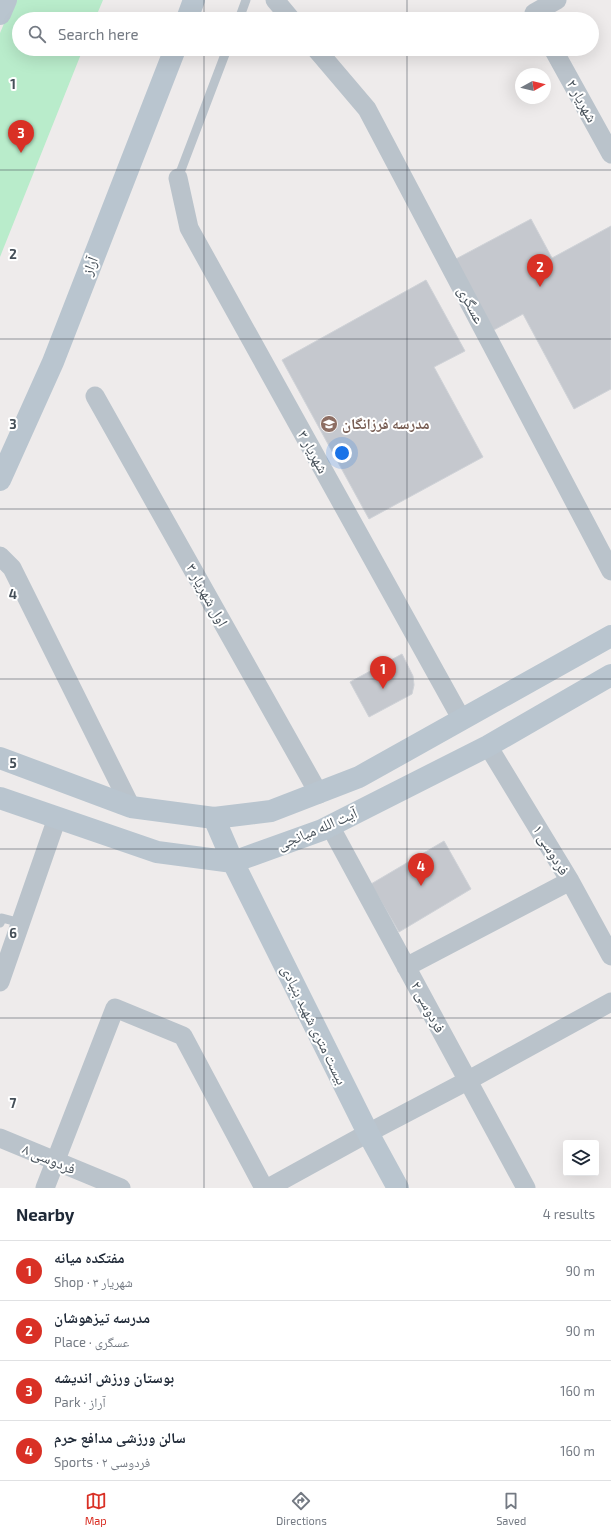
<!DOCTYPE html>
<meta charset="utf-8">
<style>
body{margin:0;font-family:"Exo 2","Noto Naskh Arabic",sans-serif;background:#f6f6f7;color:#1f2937}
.controls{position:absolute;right:12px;bottom:12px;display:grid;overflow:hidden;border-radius:4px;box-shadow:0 4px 16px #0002}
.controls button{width:36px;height:36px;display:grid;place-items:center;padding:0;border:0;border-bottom:1px solid #e0e1e3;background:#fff;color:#1f2937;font:20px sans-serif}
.compass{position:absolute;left:515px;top:68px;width:36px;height:36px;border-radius:50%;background:#fff;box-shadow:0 4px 16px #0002;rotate:82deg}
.you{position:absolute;left:342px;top:453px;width:14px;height:14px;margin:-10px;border:3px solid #fff;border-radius:50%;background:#1a73e8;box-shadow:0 0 0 6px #1a73e833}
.badge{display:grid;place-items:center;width:26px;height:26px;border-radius:50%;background:#d93025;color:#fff;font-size:13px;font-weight:700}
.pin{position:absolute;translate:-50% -33px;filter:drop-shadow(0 1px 2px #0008)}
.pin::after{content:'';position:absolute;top:21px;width:14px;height:12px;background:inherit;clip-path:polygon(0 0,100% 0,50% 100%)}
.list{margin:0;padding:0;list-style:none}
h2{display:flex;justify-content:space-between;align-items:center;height:52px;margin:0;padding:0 16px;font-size:17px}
h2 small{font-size:13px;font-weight:400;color:#747a83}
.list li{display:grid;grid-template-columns:26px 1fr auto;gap:12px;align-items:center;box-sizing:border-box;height:60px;padding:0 16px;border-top:1px solid #e0e1e3}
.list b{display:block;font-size:15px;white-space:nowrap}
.list p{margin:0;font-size:13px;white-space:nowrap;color:#747a83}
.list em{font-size:13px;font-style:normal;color:#747a83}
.icon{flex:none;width:22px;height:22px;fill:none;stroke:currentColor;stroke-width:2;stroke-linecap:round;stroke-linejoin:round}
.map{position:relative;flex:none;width:611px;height:1188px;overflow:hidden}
.search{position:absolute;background:#fff;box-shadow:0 4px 16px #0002;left:12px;right:12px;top:12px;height:44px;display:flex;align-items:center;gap:10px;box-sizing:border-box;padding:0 14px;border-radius:22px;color:#747a83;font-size:15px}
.sheet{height:292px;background:#fff}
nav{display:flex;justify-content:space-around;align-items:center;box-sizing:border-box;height:56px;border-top:1px solid #e0e1e3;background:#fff;font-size:11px;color:#747a83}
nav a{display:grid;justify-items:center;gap:2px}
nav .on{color:#d93025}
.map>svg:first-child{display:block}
</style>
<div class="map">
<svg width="611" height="1188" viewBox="0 0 611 1188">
<rect width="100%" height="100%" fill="#eeebeb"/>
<path fill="#b9eccb" d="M14,0h89l-8,19h-76v30h64l-83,208v-224z"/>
<path fill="#c5c8ce" stroke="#cfd2d7" d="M531,219l21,39 59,-32v163l-37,20 -51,-95 -31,17 -38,-71z
M426,280l39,71 -31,16 49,90 -114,62 -87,-159z
M402,654l11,22 1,9 -2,9 -43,23 -19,-35z
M444,841l27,48 -72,43 -28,-48z"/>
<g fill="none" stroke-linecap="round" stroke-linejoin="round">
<path stroke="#bac3cb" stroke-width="9" d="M239,19l7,-19
M178,178l49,-129
M0,923l2,-5 19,5"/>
<path stroke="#bac3cb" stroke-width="19" d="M275,0l16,19
M534,13l23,-13
M316,49l51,60 244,462
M553,49l58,105
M178,178l11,50 273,492
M95,396l224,398
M0,556l12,12 119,239
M488,746l82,135 41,75
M330,826l196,362
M406,967l164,-86
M0,982l57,-164
M0,1138l121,50
M45,1188l70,-180 68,28 81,152
M268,1188l100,-55 99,-52 144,-79"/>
<path stroke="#b9c5cf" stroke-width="22" d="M0,14l6,-14
M187,19l7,-19
M0,480l53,-118 122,-313
M0,758l131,49 83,11 57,-7 88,-34 252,-141
M0,798l157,54 76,10 89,-32 166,-84 123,-71
M214,818l19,44 135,271 30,55"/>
</g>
<path fill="none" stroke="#454f58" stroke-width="1" stroke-opacity="0.55" d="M204,0v19M407,0v19M204,49v1139M407,49v1139M0,170h611M0,339h611M0,509h611M0,679h611M0,849h611M0,1018h611"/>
<defs>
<g id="school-disc" transform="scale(0.9)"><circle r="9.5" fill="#8d6e63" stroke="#fff"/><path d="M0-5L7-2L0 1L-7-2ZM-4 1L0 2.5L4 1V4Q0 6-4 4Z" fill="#fff"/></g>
</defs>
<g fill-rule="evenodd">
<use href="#school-disc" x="329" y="424"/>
</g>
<g text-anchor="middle" stroke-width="4" stroke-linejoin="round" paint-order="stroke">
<g font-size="15" fill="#454f58" stroke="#fff">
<text transform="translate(582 101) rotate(61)" y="5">شهریار ۲</text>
<text transform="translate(90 266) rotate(-69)" y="5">آراز</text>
<text transform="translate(471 305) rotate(62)" y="5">عسگری</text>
<text transform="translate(313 452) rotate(61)" y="5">شهریار ۳</text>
<text transform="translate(207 595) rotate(61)" y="5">اول شهریار ۳</text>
<text transform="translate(317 829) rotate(-23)" y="5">آیت الله میانجی</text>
<text transform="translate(551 850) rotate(59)" y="5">فردوسی ۱</text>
<text transform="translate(428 1007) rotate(62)" y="5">فردوسی ۲</text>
<text transform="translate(314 1025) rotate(64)" y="5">بیست متری شهید بنیادی</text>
<text transform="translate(49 1159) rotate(23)" y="5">فردوسی ۸</text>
</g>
<g font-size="15" font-weight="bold" fill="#785e54" stroke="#fff" text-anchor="start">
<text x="342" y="429">مدرسه فرزانگان</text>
</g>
</g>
<g font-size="13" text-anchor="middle" font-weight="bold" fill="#454f58" stroke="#fff" stroke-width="4" stroke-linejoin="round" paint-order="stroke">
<text x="13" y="89">1</text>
<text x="13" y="259">2</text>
<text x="13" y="429">3</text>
<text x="13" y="599">4</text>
<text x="13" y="768">5</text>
<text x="13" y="938">6</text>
<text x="13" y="1108">7</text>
</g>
</svg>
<div class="controls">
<button><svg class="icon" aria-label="layers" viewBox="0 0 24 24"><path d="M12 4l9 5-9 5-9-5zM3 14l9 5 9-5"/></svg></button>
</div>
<svg class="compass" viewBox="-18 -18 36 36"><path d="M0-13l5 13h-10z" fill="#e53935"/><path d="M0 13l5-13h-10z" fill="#747a83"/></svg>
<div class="you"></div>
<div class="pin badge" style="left:383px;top:689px">1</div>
<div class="pin badge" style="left:540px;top:287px">2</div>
<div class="pin badge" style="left:21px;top:153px">3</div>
<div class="pin badge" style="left:421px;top:886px">4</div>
<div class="search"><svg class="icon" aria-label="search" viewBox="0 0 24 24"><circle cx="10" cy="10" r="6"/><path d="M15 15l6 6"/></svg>Search here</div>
</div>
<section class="sheet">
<h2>Nearby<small>4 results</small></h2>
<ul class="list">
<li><span class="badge">1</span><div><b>مفتکده میانه</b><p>Shop · شهریار ۳</p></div><em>90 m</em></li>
<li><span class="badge">2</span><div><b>مدرسه تیزهوشان</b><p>Place · عسگری</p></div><em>90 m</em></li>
<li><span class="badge">3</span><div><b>بوستان ورزش اندیشه</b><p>Park · آراز</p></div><em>160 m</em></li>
<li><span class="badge">4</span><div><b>سالن ورزشی مدافع حرم</b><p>Sports · فردوسی ۲</p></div><em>160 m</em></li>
</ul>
</section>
<nav>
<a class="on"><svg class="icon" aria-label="map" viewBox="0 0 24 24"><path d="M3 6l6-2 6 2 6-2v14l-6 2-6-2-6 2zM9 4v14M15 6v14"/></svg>Map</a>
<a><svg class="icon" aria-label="directions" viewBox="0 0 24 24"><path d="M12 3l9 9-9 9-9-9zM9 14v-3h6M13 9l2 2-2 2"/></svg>Directions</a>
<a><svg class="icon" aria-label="saved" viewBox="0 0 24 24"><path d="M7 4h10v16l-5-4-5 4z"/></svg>Saved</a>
</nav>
